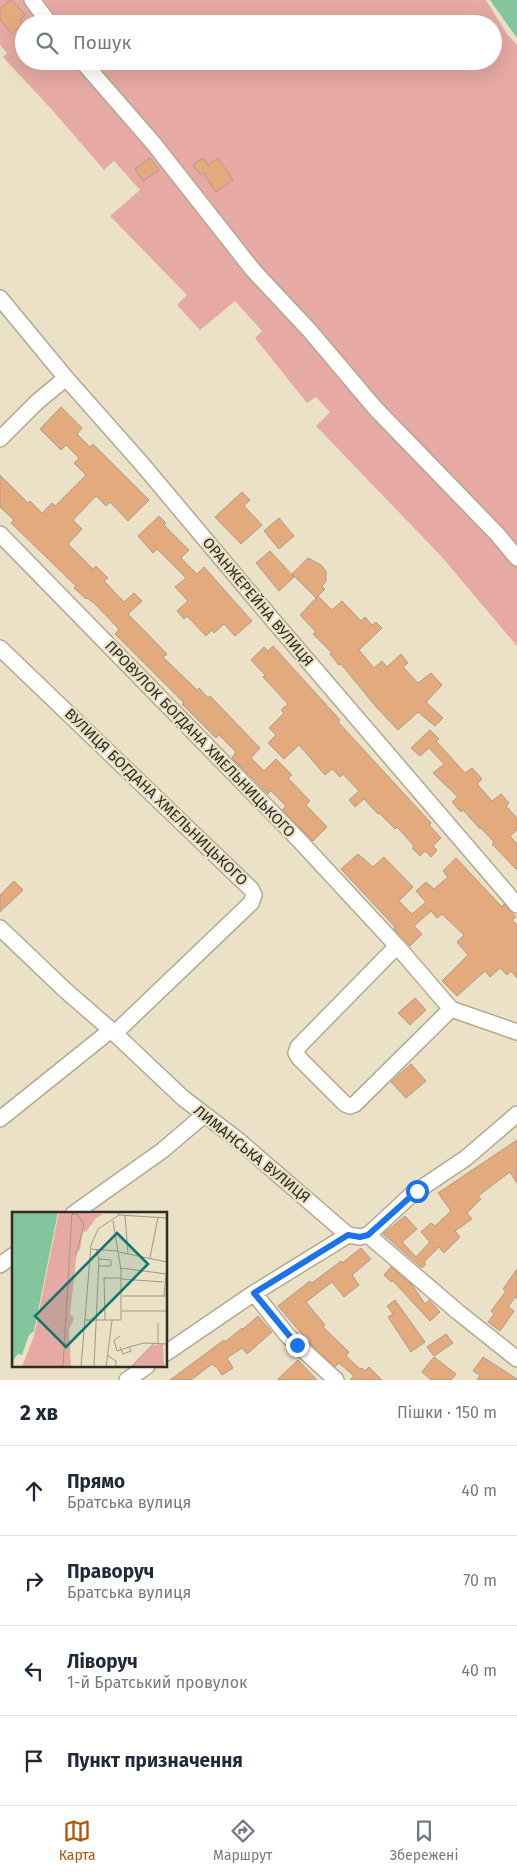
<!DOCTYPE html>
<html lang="uk">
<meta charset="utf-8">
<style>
body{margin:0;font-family:"Fira Sans",sans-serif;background:#f2f2f3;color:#1f2937}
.stop{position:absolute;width:15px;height:15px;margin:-11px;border:4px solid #1a73e8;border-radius:50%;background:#fff}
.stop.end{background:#1a73e8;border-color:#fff;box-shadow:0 1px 5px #0008}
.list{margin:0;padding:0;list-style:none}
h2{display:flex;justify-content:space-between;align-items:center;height:65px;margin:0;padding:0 20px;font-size:21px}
h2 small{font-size:16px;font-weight:400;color:#747a83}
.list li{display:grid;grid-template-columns:32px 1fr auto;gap:15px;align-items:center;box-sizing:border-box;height:90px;padding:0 20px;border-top:1px solid #e0e1e3}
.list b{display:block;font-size:19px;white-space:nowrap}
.list p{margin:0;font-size:16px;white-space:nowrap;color:#747a83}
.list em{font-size:16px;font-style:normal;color:#747a83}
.icon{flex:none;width:28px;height:28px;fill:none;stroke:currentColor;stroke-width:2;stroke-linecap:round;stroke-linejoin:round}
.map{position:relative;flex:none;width:517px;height:1380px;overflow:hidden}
.search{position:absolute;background:#fff;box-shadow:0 5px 20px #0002;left:15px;right:15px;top:15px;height:55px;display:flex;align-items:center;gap:12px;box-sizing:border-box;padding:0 18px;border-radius:28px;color:#747a83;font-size:19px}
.sheet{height:425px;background:#fff}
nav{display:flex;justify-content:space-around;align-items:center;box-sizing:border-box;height:70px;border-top:1px solid #e0e1e3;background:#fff;font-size:14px;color:#747a83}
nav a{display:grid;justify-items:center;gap:2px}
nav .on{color:#b45309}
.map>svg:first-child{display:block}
</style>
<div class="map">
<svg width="517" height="1380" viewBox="0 0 517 1380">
<rect width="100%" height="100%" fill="#eae1c6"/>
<path fill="#e6a9a3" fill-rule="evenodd" d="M0,0h486l21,34 10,11v601l-76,-90 -125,-130 14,-14 -14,-15 -9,6 -52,-65 7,-7 -27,-30 -35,29 -23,-25 10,-10 -77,-79 30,-26 -26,-29 -10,9 -50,-58 -51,-55 4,-4 -7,-8zM24,24h469v37h-469z"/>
<path fill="#83c69e" d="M490,0h27v38z"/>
<path fill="#e3aa7e" stroke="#b19a89" d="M10,0h2l13,15 -5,5 3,4 -11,10 -12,-14v-11z
M150,158l9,12 -16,11 -8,-12z
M203,158l5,7 10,-7 15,22 -17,12 -13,-20 -3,3 -7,-10z
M61,407l21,21 -5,6 13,13 3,-3 56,56 -21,21 -18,-19 -4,4 -10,-10 -23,24 9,9 -14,15 25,25 3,-3 12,12 -4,3 20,21 10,-9 8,8 -14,13 39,40 -4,3 34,33 2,-2 9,10 2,-2 50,52 -9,10 13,13 12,-12 16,16 -4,3 22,23 -4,4 21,22 -14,14 -31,-31 4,-4 -15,-15 -3,3 -36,-36 4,-6 -17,-17 -3,3 -34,-34 2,-1 -69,-69 4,-4 -2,-3 -23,-24 -7,-5 -1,1 -12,-11 2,-2 -65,-63 3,-3 -14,-13v-32l28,28 2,-2 12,12 10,-10 3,3 31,-31 -12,-12 5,-5 -13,-13 -5,5 -21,-21z
M242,492l8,8 -6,6 18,19 -21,19 -26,-27z
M159,516l7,7 -2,2 25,25 -8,8 16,16 7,-7 48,54 -17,15 -11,-12 -10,9 -2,-3 -6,6 -19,-20 -3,3 -7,-8 11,-10 -13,-14 11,-9 -29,-29 -4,4 -15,-17z
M279,518l15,18 -15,13 -15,-18z
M270,551l24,26 -15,14 -23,-28z
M308,558l13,7 5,6v11l-4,4 3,3 -9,9 -24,-24z
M318,596l14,14 10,-9 19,20 4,-4 7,8 4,-3 6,6 -23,22 15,18 8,-7 5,6 14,-13 7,9 -5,4 15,16 13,-10 11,12 -16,17 17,16 -8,8 -17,-14 -20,18 -21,-22 -36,-44 -2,1 -9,-11 2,-1 -19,-19 3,-2 -16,-17z
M273,646l67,74 -2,2 93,101 -2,2 12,13 -8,8 4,4 -6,7 -6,-6 -5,5 -8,-8 2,-2 -17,-19 -2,2 -16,-16 -1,1 -14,-15 -9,8 -6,-7 10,-9 -16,-17 -3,3 -8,-8 -7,6 -26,-30 -15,14 -16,-16 8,-8 -7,-7 15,-15 -3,-3 7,-6 -25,-27 2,-2 -14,-15 13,-13 4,4z
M430,730l9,9 -3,2 29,32 7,-5 10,11 -5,5 15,17 9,-7 8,9 -3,3 11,12v12l-7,6 7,8v26l-25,-26 2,-2 -13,-14 -1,1 -17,-19 -2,2 -9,-10 6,-5 -25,-24 11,-9 -15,-16 -9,8 -9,-8z
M358,854l15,13 11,-10 29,30 -14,14 13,13 14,-12 -10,-11 10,-9 8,7 14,-12 -5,-6 13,-13 46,49 2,-3 12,13 -4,3 5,5v53l-6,-7 -4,4 -7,-7 -10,9 -5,-6 -28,25 -15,-15 26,-26 -11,-13 7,-7 -22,-21 -5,4 -6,-7 -17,15 8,8 -12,12 -16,-17 1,-2 -54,-58z
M14,881l9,9 -23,22v-17z
M415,998l11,12 -16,15 -12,-12z
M411,1064l15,17 -20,17 -15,-16z
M517,1140v43l-7,-11 -32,24 3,3 -14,14 5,6 -17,12 5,6 -16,16 -5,-6 -15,15 2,2 -4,4 -39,-34 22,-18 12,13 -15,13 14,15 14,-15 -9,-10 10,-9 4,3 16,-15 -13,-18z
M361,1248l10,11 -19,16 7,10 -15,12 -12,-15 -26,20 19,23 -2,2 26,25 -3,4 14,13 2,-1 3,3 4,-4 13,13h-32l4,-4 -15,-13 -4,4 -29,-28 -28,-33 32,-25 2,2 29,-22 1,2z
M391,1267l21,18 13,19 4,-4 11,12 -10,9 -37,-40 -2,1 -7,-7z
M517,1269v30l-2,-2 -7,10 6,4 -14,20 -12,-9 6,-8 -3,-3 15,-20 -3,-2z
M395,1300l30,42 -14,10 -23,-35 5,-3 -6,-8z
M258,1316l14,16 -25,22 -5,-6 -15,10 6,10 -11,7 -6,-9 -1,1 -3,-3 -21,16h-21l54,-40 1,2 17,-14 1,1z
M446,1334l7,9 -19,13 -7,-9z
M434,1357l22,17 -5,6h-20l-9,-8z
M483,1357l34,22v1h-40l3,-5 -7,-4z
M298,1360l19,20h-40z"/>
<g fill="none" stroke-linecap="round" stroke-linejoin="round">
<g stroke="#b2a98f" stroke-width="18">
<path id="minor" d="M32,0l18,24
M82,61l72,83 99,126 57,61 65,77 123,127 19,23
M0,298l66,80 76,86 130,155 245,286
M0,439l37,-37 29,-24
M0,534l298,305 99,107 54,63 66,23
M0,648l251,241 3,6 -3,8 -136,130
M0,928l65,62 46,40 72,68 55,42 110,95 12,2 8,-2 90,77 59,47
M397,946l-99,101 -2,6 4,6 45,45 5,2 5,-2 96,-95
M0,1119l111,-89
M73,1214l90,-64 41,-35
M368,1235l43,-40 55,-37 51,-44
M0,1265l14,-10
M254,1293l33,42 49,45
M166,1353l88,-60 94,-58
M127,1380l20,-14"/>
</g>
<use href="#minor" stroke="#fff" stroke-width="15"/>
</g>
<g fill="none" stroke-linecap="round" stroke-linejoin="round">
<path stroke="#1a73e8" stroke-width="6" d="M297,1345l-43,-52 94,-58 12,2 8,-2 49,-44"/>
</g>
<g text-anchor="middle" stroke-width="4.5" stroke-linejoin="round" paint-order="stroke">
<g font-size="15" fill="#302c22" stroke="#eae1c6">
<text transform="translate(258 602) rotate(50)" y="5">ОРАНЖЕРЕЙНА ВУЛИЦЯ</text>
<text transform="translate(200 739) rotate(46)" y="5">ПРОВУЛОК БОГДАНА ХМЕЛЬНИЦЬКОГО</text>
<text transform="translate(156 797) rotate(44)" y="5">ВУЛИЦЯ БОГДАНА ХМЕЛЬНИЦЬКОГО</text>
<text transform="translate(252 1154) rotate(39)" y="5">ЛИМАНСЬКА ВУЛИЦЯ</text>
</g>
</g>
<g transform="translate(12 1212)">
<rect width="155" height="155" fill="#eae1c6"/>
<path d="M47,0l44,2 -7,4 -10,14 -3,-1 -3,19 -3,1 -7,63 4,4 -5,12 2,37h-49l12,-31zM151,132l1,23h-33l22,-22z" fill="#e6a9a3"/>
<path d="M0,0h46l-24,119 -5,4 -7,20 -4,-1 -4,5 -1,8z" fill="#83c69e"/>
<path fill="none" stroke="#a09984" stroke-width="1" d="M105,0l2,3 48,3M60,2l6,1 6,10 -8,30M113,4l3,38M78,37l28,2M107,40l48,10M138,46l8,-41M87,54h12v-6l-12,-1M108,56l47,6M109,67l43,3M110,84h45M152,84l3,-29M110,99h45M73,108h36v-50l-8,-49M93,108l-1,-42h17M108,124l-6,4 3,11 12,-4M146,132v-21M108,135l3,7 8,-3 -2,-4 15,-4 23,1M95,143l9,6v6M51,155l9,-155M69,155l10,-122 7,-16 21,-14M82,155l5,-108 -3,-10M94,155l6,-47M119,155l23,-24"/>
<path fill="#0f766e" fill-opacity="0.15" stroke="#0f766e" stroke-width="2.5" d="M105,21l31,31 -82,83 -31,-31z"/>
<rect width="155" height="155" fill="none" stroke="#302c22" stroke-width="2.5"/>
</g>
</svg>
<div class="stop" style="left:417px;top:1191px"></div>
<div class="stop end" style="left:297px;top:1345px"></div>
<div class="search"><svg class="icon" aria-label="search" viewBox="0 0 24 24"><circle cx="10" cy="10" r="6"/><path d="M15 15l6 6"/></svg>Пошук</div>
</div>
<section class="sheet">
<h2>2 хв<small>Пішки · 150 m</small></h2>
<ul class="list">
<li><svg class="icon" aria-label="ahead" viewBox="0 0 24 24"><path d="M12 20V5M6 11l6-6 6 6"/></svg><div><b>Прямо</b><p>Братська вулиця</p></div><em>40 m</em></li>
<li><svg class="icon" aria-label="right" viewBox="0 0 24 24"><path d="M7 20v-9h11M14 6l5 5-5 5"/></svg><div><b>Праворуч</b><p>Братська вулиця</p></div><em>70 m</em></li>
<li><svg class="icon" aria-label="left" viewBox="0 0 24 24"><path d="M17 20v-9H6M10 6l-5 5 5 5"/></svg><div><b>Ліворуч</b><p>1-й Братський провулок</p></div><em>40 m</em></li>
<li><svg class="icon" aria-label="arrive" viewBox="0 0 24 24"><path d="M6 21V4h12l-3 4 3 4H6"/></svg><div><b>Пункт призначення</b></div></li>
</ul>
</section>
<nav>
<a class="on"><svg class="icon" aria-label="map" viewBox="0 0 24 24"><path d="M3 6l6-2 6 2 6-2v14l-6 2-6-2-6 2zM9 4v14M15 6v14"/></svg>Карта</a>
<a><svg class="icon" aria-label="directions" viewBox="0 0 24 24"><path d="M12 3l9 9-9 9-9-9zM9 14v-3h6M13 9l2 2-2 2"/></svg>Маршрут</a>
<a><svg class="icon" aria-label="saved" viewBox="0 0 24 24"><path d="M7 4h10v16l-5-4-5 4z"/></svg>Збережені</a>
</nav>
